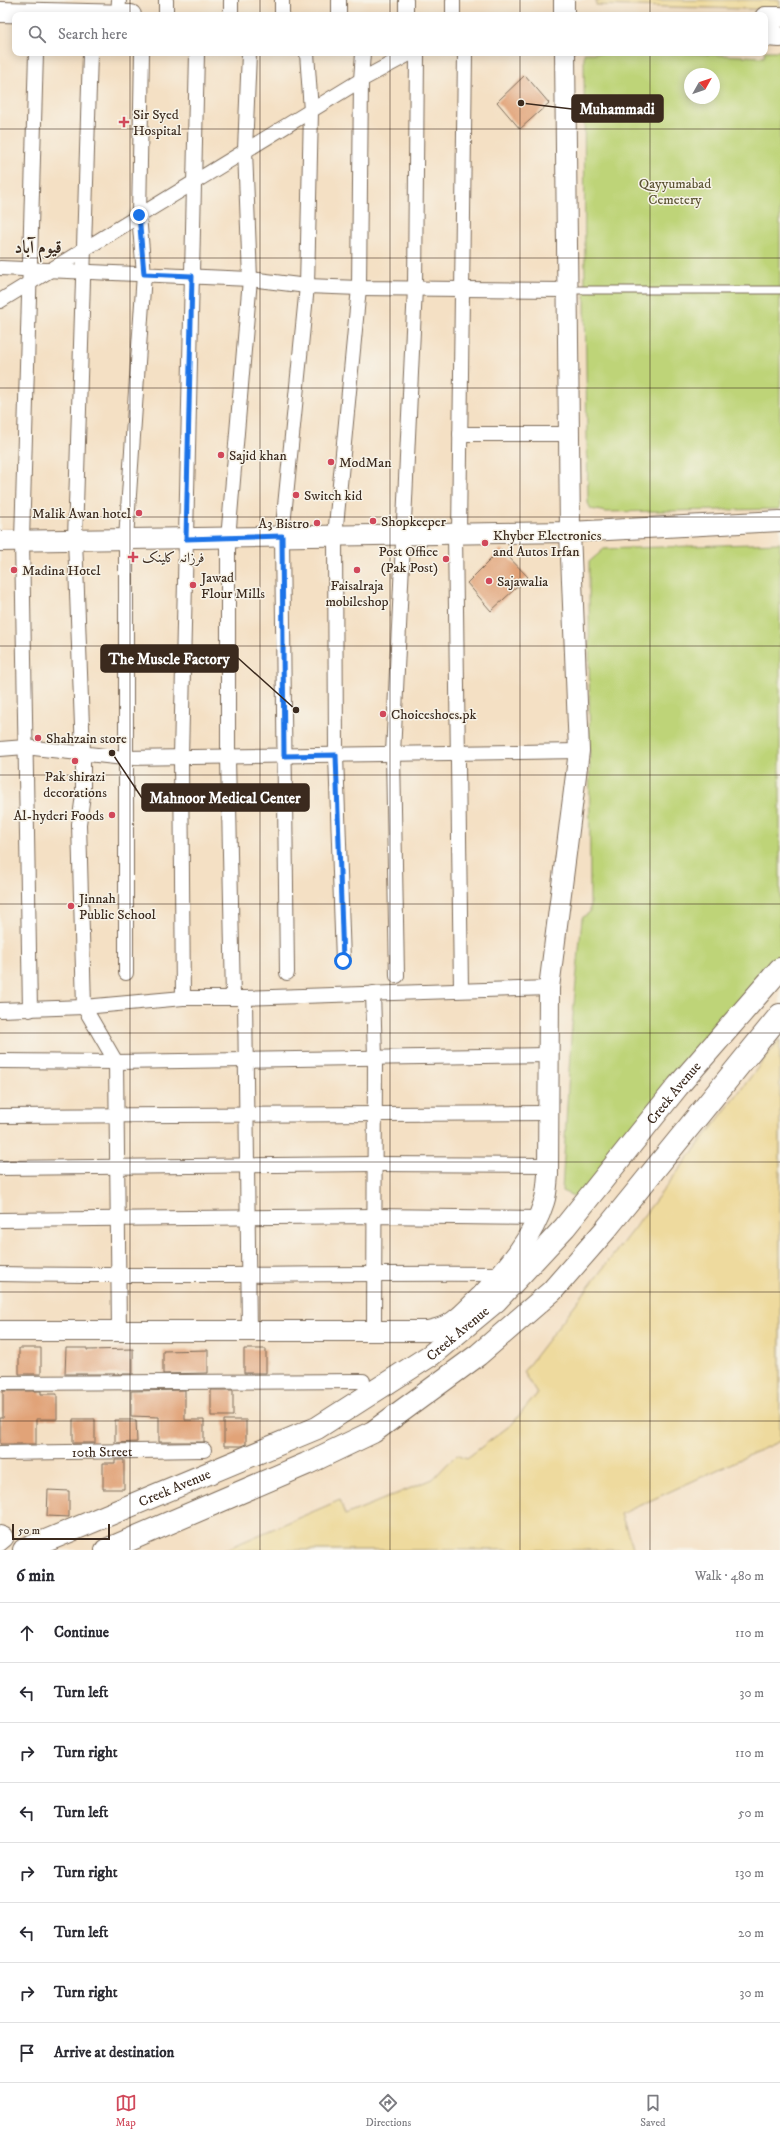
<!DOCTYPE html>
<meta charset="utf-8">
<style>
body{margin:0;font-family:"IM FELL DW Pica",Amiri,serif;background:#f7f7f7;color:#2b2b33}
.compass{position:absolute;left:684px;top:68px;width:36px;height:36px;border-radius:50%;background:#fff;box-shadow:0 2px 10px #0003;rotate:50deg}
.scale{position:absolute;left:12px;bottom:10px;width:98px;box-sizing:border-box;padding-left:4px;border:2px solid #3b2a1e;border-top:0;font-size:11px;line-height:14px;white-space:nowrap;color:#3b2a1e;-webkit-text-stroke:3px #f7f3e8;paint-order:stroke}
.stop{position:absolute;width:12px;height:12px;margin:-9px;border:3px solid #1a73e8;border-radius:50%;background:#fff}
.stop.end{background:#1a73e8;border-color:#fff;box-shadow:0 1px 4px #0008}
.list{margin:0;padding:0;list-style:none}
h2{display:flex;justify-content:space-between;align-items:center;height:52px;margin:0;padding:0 16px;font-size:17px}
h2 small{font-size:13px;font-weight:400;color:#7c7c81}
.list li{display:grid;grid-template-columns:26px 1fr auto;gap:12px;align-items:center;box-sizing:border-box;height:60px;padding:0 16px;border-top:1px solid #e1e1e2}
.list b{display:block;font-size:15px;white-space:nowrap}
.list em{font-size:13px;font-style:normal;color:#7c7c81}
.icon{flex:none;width:22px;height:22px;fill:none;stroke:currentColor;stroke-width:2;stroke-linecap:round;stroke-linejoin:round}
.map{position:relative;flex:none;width:780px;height:1550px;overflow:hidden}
.search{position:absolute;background:#fff;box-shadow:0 2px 10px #0003;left:12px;right:12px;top:12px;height:44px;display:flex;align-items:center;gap:10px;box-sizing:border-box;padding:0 14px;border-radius:8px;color:#7c7c81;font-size:15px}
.sheet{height:532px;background:#fff}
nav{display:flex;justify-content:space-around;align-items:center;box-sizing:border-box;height:56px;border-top:1px solid #e1e1e2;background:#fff;font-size:11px;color:#7c7c81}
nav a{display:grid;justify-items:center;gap:2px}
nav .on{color:#d1495b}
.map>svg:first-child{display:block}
</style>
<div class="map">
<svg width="780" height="1550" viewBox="0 0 780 1550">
<rect width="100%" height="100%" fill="#f7f3e8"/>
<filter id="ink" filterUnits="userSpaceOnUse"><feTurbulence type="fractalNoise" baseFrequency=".025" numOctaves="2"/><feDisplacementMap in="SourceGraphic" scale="8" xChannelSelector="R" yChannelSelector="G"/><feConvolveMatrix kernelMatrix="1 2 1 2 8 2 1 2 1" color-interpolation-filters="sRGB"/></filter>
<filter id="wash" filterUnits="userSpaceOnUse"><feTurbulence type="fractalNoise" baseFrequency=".012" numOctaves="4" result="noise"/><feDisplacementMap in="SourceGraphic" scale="16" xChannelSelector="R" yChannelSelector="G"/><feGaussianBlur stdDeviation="0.9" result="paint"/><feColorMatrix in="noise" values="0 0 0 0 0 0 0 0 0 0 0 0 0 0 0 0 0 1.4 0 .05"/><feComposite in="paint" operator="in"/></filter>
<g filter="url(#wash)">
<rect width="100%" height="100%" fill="#f4e0c4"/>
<path fill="#bed478" stroke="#7c7f4b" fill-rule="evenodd" d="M765,51h15v458l-174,3 -15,-3 -3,-6 -3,-203 -1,-247h94l86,4zM690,74h24v24h-24z
M780,543v411l-202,244 -16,-7 9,-155 11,-118 8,-6 -1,-350 15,-13z"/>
<path fill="#eeda9e" stroke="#94825e" d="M596,0h184v10l-184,-5z
M780,1039v402l-159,73 13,36h-410l116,-50 5,15 88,-36 24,-25 10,4 45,-34 25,-30 -14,-22z"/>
<g id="blocks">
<path fill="#e1a378" d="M525,75l24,28 -29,26 -23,-27z
M501,549l27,28 -37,34 -24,-28z
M19,1348h22v26h-22z
M66,1348h21v2l46,-1v25h-68z
M244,1349h22v24h-22z
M208,1350v23l-45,1v-23z
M185,1390v30h19v22h-45v-25l-28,-1v-25z
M211,1390h22v26h-22z
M3,1391h38v3h16v25h-21v25h-36v-26h3z
M73,1419h22v24h-22z
M115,1420h21l1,22 -22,1z
M224,1420h22v24l-5,2h-17z
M115,1460h9v29h-21v-26h12z
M48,1490l21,1v26l-22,-1z"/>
</g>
</g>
<g filter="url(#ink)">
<use href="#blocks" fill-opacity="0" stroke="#7c6a58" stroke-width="1"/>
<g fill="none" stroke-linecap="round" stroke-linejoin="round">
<g stroke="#7c6a58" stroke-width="9">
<path id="lane" d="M568,290h212"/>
</g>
<g stroke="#7c6a58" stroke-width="16">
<g id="street">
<path d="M118,15l1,-15"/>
<path d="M166,15v-15"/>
<path d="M231,15v-15"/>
<path d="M282,15v-15"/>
<path d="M339,15v-15"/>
<path d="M406,15v-15"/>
<path d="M453,15v-15"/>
<path d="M90,53l-15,486 8,214v42l-4,29 5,183 32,55 3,268"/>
<path d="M0,268l250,11 57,7 52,2 208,2"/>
<path d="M0,301l361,-221 50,-27"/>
<path d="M460,434h109"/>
<path d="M455,534l6,456"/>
<path d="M459,534l6,-481"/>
<path d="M0,749l25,-2 99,11 455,-7"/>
<path d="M343,961l-7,-206 -1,-219 24,-248 2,-208 2,-27"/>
<path d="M126,973v-434l18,-265 -5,-59 3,-162"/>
<path d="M287,973l-5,-437 25,-250 4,-175 -4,-58"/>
<path d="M397,976l-4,-222 22,-466 2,-235"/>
<path d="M373,993l2,64 -1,274"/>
<path d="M183,998l-2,-241 16,-704"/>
<path d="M233,998l-5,-241v-218l22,-260 -5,-129 4,-97"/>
<path d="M245,998l4,332"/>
<path d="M0,1010l84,-3 99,-9h62l304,-10"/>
<path d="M30,1010l-8,-470 14,-487"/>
<path d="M0,1061l116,1 432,-7"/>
<path d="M0,1116l547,-3"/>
<path d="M0,1168l374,-4 173,1"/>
<path d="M0,1220l374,-4 164,2"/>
<path d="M0,1274c167,3 334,-1 501,0"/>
<path d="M0,1383l363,-2"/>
<path id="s1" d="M0,1453l204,-3"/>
<path d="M0,1533l5,2 1,4 -6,5"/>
</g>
</g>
<g stroke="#7c6a58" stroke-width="22">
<path id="secondary" d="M564,0v15
M0,12l131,3
M765,17h15
M765,36l15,1
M0,541l570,-9 210,-11
M0,1331h428c9,-2 18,-4 26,-10 10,-7 18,-17 27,-25 25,-27 52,-58 63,-94 3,-9 3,-18 4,-27l1,-187 30,-237 -9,-219 -5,-479"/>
</g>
<g stroke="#7c6a58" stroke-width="24">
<g id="primary">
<path id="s2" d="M24,1550l293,-122 114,-73 65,-54 69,-74 113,-141 102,-117"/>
<path d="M106,1550l200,-86 67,-32 105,-77 74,-64 55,-63 173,-213"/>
</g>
</g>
<use href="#lane" stroke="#fff" stroke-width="7"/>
<use href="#street" stroke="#fff" stroke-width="14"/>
<use href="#secondary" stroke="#fff" stroke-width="20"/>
<use href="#primary" stroke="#fff" stroke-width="22"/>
</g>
</g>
<g fill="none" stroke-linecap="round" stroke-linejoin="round" filter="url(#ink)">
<path stroke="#1a73e8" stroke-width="5" d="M139,215l5,59 48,2 -6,263 96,-3 2,220 52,-1 7,206"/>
</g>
<path fill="none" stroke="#3b2a1e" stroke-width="1" stroke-opacity="0.55" d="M130,0v15M260,0v15M390,0v15M520,0v15M650,0v15M130,53v1497M260,53v1497M390,53v1497M520,53v1497M650,53v1497M0,129h780M0,258h780M0,388h780M0,517h780M0,646h780M0,775h780M0,904h780M0,1033h780M0,1162h780M0,1292h780M0,1421h780"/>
<g fill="#d1495b" stroke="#f7f3e8" stroke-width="1.5">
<path d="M122 116h4v4h4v4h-4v4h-4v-4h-4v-4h4z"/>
<circle cx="221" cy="455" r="4"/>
<circle cx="331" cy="462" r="4"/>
<circle cx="296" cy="495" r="4"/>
<circle cx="139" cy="513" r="4"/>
<circle cx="373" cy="521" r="4"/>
<circle cx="317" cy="523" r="4"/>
<circle cx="485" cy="543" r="4"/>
<path d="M131 551h4v4h4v4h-4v4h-4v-4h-4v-4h4z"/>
<circle cx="446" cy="559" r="4"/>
<circle cx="14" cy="570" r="4"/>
<circle cx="357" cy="570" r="4"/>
<circle cx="489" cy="581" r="4"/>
<circle cx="193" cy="585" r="4"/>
<circle cx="383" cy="714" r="4"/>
<circle cx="38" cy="738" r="4"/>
<circle cx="75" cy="761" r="4"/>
<circle cx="112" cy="815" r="4"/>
<circle cx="71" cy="906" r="4"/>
</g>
<g text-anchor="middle" stroke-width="3" stroke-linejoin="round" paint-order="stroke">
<g font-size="14" fill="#3b2a1e" stroke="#f7f3e8" text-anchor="start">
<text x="133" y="119">Sir Syed<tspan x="133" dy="16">Hospital</tspan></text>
<text x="229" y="460">Sajid khan</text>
<text x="339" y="467">ModMan</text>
<text x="304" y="500">Switch kid</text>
<text x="131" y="518" text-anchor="end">Malik Awan hotel</text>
<text x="381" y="526">Shopkeeper</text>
<text x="309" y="528" text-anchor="end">A3 Bistro</text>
<text x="493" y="540">Khyber Electronics<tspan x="493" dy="16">and Autos Irfan</tspan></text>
<text x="438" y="556" text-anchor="end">Post Office<tspan x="438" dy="16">(Pak Post)</tspan></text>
<text x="142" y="562">فرزانہ کلینک</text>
<text x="22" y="575">Madina Hotel</text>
<text x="201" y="582">Jawad<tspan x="201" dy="16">Flour Mills</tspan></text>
<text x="497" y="586">Sajawalia</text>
<text x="357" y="590" text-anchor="middle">Faisalraja<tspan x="357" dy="16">mobileshop</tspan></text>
<text x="391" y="719">Choiceshoes.pk</text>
<text x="46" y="743">Shahzain store</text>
<text x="75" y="781" text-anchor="middle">Pak shirazi<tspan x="75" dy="16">decorations</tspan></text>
<text x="104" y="820" text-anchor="end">Al-hyderi Foods</text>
<text x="79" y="903">Jinnah<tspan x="79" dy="16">Public School</tspan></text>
</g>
<g font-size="14" fill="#5c5434" stroke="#f7f3e8">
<text x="675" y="188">Qayyumabad<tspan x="675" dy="16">Cemetery</tspan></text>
</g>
<g font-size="14" fill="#3b2a1e" stroke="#f7f3e8">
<text dy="5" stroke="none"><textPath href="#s2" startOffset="811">Creek Avenue</textPath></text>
<text dy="5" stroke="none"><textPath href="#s2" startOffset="487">Creek Avenue</textPath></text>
<text dy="5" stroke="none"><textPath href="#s1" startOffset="102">10th Street</textPath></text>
<text dy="5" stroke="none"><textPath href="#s2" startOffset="163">Creek Avenue</textPath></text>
</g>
<g font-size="18" font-weight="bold" fill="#3b2a1e" stroke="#f7f3e8">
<text x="38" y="253">قیوم آباد</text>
</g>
</g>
<path fill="none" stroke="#3b2a1e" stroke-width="1.5" d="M521 103L572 109M296 710L238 658M112 753L142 798"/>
<g fill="#3b2a1e" stroke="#f7f3e8" stroke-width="1.5">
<circle cx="521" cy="103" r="4"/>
<circle cx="296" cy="710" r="4"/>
<circle cx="112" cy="753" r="4"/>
</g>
<g fill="#3b2a1e" stroke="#3b2a1e" stroke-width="1.5">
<rect x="572" y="95" width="91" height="27" rx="4"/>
<rect x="101" y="645" width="137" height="27" rx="4"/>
<rect x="142" y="784" width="167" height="27" rx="4"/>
</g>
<g font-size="15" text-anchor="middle" font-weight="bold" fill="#fff">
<text x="617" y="114">Muhammadi</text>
<text x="169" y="664">The Muscle Factory</text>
<text x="225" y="803">Mahnoor Medical Center</text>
</g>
</svg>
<svg class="compass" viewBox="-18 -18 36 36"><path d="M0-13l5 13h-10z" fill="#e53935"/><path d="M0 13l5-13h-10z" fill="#7c7c81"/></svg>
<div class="scale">50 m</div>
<div class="stop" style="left:343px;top:961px"></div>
<div class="stop end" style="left:139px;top:215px"></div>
<div class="search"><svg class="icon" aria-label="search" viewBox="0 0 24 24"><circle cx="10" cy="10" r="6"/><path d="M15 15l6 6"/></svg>Search here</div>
</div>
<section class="sheet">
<h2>6 min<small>Walk · 480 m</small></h2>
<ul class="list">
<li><svg class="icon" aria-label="ahead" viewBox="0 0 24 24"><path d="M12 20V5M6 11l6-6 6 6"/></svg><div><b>Continue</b></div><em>110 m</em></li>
<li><svg class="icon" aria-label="left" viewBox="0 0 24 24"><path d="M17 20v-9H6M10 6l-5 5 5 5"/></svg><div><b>Turn left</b></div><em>30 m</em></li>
<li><svg class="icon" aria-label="right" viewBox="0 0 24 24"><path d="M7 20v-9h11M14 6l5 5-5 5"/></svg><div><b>Turn right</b></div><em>110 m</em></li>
<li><svg class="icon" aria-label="left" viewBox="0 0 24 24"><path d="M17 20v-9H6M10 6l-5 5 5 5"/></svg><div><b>Turn left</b></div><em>50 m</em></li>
<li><svg class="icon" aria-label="right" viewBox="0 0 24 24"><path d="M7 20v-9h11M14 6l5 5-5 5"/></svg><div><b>Turn right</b></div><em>130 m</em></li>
<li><svg class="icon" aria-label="left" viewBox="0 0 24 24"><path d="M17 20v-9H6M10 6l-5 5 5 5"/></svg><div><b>Turn left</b></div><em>20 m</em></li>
<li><svg class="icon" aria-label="right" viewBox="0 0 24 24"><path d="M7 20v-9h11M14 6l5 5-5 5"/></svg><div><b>Turn right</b></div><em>30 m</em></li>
<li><svg class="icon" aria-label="arrive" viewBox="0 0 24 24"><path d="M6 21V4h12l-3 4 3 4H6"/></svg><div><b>Arrive at destination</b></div></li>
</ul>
</section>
<nav>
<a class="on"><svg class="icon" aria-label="map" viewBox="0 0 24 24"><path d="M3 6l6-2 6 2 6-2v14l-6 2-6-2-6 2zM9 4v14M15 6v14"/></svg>Map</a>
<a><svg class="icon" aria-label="directions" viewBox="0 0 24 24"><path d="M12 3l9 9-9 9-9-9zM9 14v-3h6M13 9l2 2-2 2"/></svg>Directions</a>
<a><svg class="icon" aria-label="saved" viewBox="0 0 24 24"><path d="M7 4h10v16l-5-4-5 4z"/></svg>Saved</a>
</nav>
